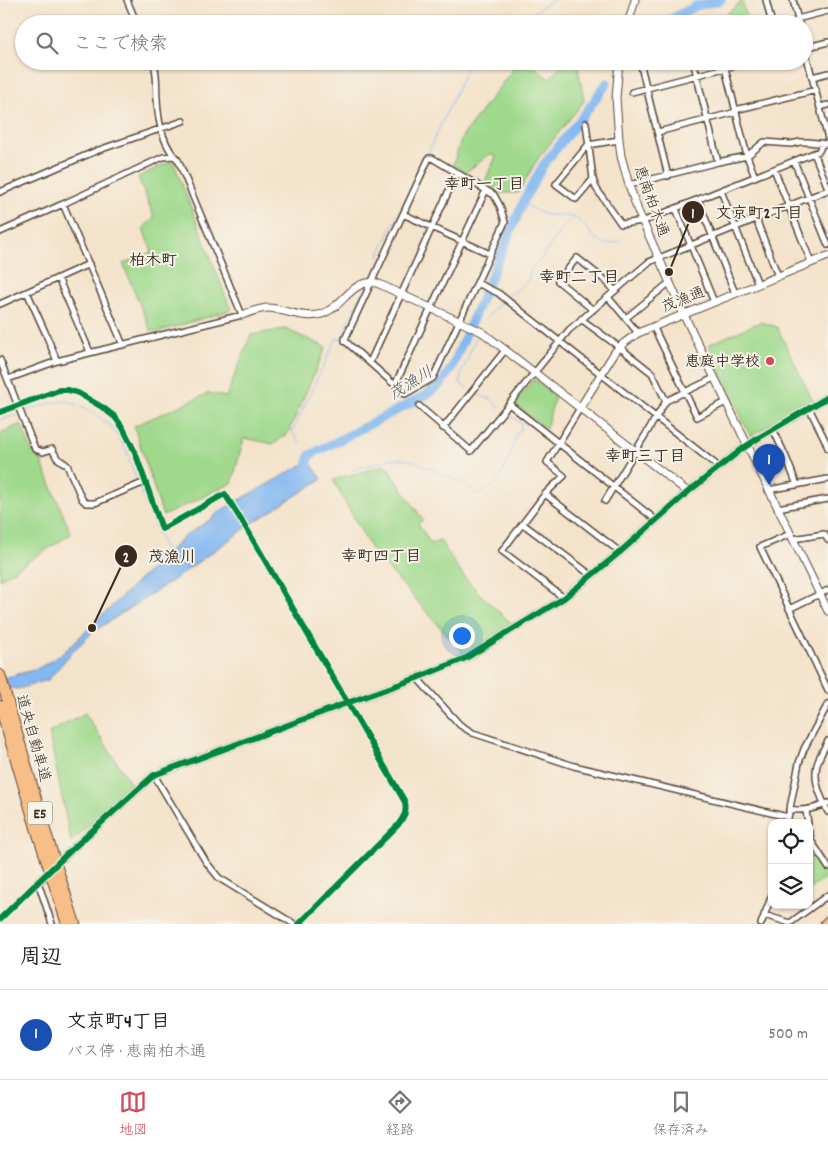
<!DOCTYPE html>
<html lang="ja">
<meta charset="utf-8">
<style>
body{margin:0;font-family:Dekko,"Klee One",sans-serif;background:#f6f6f6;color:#202124}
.controls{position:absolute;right:15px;bottom:15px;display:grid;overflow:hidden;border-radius:10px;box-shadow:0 1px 4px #0004}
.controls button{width:45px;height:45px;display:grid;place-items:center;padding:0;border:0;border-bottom:1px solid #e0e0e0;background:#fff;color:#202124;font:25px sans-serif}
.you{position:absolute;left:461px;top:635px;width:18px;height:18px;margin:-12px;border:4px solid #fff;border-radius:50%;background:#1a73e8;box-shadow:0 0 0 8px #1a73e833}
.badge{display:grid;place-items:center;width:32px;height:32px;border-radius:50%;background:#d1495b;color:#fff;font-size:16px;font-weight:700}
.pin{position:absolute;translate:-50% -41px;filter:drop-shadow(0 1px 2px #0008)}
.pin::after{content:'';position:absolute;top:26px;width:18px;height:15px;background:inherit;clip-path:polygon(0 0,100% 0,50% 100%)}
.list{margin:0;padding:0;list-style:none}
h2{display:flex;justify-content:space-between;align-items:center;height:65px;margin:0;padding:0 20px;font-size:21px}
h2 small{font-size:16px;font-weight:400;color:#757577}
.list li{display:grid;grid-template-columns:32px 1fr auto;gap:15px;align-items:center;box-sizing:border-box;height:90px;padding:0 20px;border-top:1px solid #e0e0e0}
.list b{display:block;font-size:19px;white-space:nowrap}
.list p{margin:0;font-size:16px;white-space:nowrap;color:#757577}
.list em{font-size:16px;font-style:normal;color:#757577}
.icon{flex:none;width:28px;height:28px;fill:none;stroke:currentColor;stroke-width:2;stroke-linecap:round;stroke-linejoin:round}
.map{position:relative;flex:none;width:828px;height:924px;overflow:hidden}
.search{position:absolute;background:#fff;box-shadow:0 1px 4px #0004;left:15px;right:15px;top:15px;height:55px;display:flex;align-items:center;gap:12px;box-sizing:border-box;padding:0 18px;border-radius:28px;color:#757577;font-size:19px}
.sheet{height:155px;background:#fff}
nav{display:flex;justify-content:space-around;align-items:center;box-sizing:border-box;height:70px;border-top:1px solid #e0e0e0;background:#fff;font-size:14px;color:#757577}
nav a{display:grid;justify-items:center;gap:2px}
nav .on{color:#d1495b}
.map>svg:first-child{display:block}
</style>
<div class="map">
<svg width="828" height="924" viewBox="0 0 828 924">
<rect width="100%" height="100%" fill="#f7f3e8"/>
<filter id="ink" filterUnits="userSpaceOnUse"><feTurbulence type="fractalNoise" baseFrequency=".02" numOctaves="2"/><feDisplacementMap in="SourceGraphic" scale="10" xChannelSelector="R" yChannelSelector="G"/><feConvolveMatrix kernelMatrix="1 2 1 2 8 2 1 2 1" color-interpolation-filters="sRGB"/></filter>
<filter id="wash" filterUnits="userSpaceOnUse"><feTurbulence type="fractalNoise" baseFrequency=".0096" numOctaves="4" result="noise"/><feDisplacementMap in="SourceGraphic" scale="20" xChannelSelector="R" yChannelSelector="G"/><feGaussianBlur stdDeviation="1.12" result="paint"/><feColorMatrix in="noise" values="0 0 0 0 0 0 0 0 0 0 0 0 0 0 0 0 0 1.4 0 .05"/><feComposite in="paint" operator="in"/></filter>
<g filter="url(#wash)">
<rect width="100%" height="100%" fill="#f4e3cb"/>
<path fill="#9fd98c" stroke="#6d8255" d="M742,1l6,23h-33z
M519,61h9l21,18 17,-18h11l7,40 -47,59 -19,33h-21l-12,-12 11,-25 -6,-2 -25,19 -12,-8 9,-28z
M173,161l58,149 -74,22 -6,-1 -28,-67 29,-12 -9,-23 11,-12 -16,-40 27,-13z
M760,322l17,5 36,74 -63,35 -40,-88v-4z
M285,329l41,18 -38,86 -14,11 -30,-6 -12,45 -69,33 -29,-90 75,-33 17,4 25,-62z
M534,379l21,17 -9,33 -32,-25z
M21,424l11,27 9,10 30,73 -71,45v-146z
M386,465l37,55 -5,3 13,21 9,-3 24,36 17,18 32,30 -48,30 -94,-106 -38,-69z
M85,713l47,73 -61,56 -22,-109z
M809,843l19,28v4l-19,15z"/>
<path fill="#83b8f1" stroke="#5f7188" d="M309,461l13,18 -68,43 -81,58 -80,52 -21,20 -24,28 -30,9 -8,-1 -10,4v-13l37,-10 25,-15 123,-118 25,-16 10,-9z"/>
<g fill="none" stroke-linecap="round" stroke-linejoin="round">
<path stroke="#83b8f1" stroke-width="1" d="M515,24l38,-24
M523,204c8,3 17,10 25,11 8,1 17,0 24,2 20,6 21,38 49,23
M379,257l1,-5 37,-75 53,-116
M508,295l9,-5 8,-6 4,-6 2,-10 4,-4 5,-3 20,-31 13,-13
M483,322l19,-21
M469,390l-7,-5 -2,-4 2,-10 4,-8 10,-26
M474,394l17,5 9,9
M26,411l25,-8 16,-2 17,6 25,17 17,25 12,34
M0,420l17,-5
M301,444l-9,-12 44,-93 6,-1 20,-46
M352,470l38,-11h15l11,3 47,21 14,11c25,-4 33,-40 40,-61l4,-4v-6l-10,-6 -4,-5
M139,487l25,61 6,5"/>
<path stroke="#83b8f1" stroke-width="9" d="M661,24l35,-18 25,-6
M629,62l1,-1
M305,472l5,-17 14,-7 102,-53 14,-10 12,-18 73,-169 19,-34 42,-52 21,-29"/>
</g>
</g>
<g filter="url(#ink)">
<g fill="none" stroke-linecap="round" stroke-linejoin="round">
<g stroke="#574638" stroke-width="8">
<path id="minor" d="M127,0l10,24
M766,0l6,24
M793,0l6,24
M797,19l31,-8
M804,46l24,93
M804,48l24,-6
M693,61l25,101
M641,66l27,110
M725,68l22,88 8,21
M812,77l16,-4
M632,92l120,-31
M820,107l8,-2
M735,110l81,-20
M586,123l7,56
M658,132l78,-20
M619,140l-31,5 -32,39 20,15 17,-20 3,9 25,36 23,-3 175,-70 3,-7
M814,153l14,35
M429,158h3l62,37 6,11 5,16 -72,156 -28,16 -60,-53v-2z
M794,161l34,84
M774,169l37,93
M629,185l89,-23 29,-6 17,-14 27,2 9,-2h7l21,2
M721,191l37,93
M0,192l96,-41 87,-30
M698,200l37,93
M63,204l100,-47 11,-1
M676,209l38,93
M403,214l87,40
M756,219l22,57
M0,232l63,-28 60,141
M58,278l32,74
M477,283l21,10 221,174
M27,292l18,40 12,29
M608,297l30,36
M0,304l89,-40
M593,310l-35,-29 19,-23 29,23 9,10
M626,318l43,-35
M581,319l38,28 33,26 14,28
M653,326l44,91 29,-15
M0,360l35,89 8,3 9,-3 5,9 10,7 15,34 4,4h9l50,-21
M370,362l87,-189
M8,379l49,-18 185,-46 -64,-155c-16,-15 -20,-39 -21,-61 -1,-13 1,-25 -4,-38
M395,385l91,-195
M509,404l147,116
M419,406l52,45 98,-121 80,-68 179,-72
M809,408l16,32 3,8
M0,412l59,-22h9l10,3 24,14 13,10 8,11 12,24 27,77 63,-35 23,37 157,271c2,11 -1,14 -7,23l-99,99
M443,428l63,-79
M773,429l13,28 11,28
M759,469l27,-12
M768,490l60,-11
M545,494l75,58
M605,501l61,-100 48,-23
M777,508l51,-9
M523,524l68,51
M790,534l-30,13 68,143
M793,539l31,-5 4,6
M564,598l-62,-47 43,-57 19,-18 -17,-14 33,-54
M789,609l39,-19
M417,678l43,47 13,8 101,33 214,51
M828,741c-3,6 -7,12 -9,18 -8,18 1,36 9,53
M154,775l52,87 13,16 75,46
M789,809c14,3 26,0 39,-6
M806,811l2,12
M787,823l12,-60 5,-14 24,-45
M809,832l3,10 16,25
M764,915l26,8 38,-28
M0,919l38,-37 14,42
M761,924l11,-29"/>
</g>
<g stroke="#574638" stroke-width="9">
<path id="tertiary" d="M628,24l7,-24
M619,61l-3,37 3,42 2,16 8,29 9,26 48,108 142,292
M242,315c8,-3 18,-7 27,-7 5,0 10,2 15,3 12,3 26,7 38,3 23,-8 28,-35 55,-31l105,49 206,160
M580,408l35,-56 9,-9 14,-10 190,-77
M62,859l8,-8 84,-76 193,-72 70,-25 49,-20 98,-60 56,-46 68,-60 54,-43 18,-12 68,-40
M38,882l8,-7"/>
</g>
<g stroke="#574638" stroke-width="11">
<path id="primary" d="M825,924l3,-3"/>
</g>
<g stroke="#574638" stroke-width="12">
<path id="motorway" d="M0,675l45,155 30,94
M0,706l37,125 30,93"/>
</g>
<use href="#minor" stroke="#fff" stroke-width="5"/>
<use href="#tertiary" stroke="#fff" stroke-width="7"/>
<use href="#primary" stroke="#f7be87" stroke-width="9"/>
<use href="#motorway" stroke="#f7be87" stroke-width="10"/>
<g stroke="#f7f3e8" stroke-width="9">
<path id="cycleway" d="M0,412l59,-22h9l10,3 24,14 13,10 8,11 12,24 27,77 63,-35 23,37 157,271c2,11 -1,14 -7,23l-99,99
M0,919l70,-68 84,-76 193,-72 70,-25 49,-20 98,-60 56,-46 68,-60 54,-43 18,-12 68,-40"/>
</g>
<use href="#cycleway" stroke="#00873e" stroke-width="6"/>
</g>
</g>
<circle fill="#d1495b" stroke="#f7f3e8" stroke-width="2" cx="770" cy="361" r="5"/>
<g text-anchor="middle" stroke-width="4" stroke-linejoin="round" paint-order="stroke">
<rect fill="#f7f3e8" stroke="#73665b" stroke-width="1" x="27.5" y="801.5" width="25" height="23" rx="4"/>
<g font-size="14" font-weight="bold" fill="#3b2a1e">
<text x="40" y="818">E5</text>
</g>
<g font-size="15" fill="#3b2a1e" stroke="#f7f3e8">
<text transform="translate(652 201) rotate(70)" y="5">恵南柏木通</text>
<text transform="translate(683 299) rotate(-22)" y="5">茂漁通</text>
<text transform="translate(34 738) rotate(74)" y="5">道央自動車道</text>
</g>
<g font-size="15" font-weight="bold" fill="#3b2a1e" stroke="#f7f3e8" text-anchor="end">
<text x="760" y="366">恵庭中学校</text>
</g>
<g font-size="16" font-weight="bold" fill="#3b2a1e" stroke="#f7f3e8">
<text x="484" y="189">幸町一丁目</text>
<text x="153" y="265">柏木町</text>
<text x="579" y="282">幸町二丁目</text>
<text x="645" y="461">幸町三丁目</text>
<text x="381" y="561">幸町四丁目</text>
</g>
<g font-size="16" font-style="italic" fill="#51555d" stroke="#f7f3e8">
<text transform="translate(410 382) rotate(-32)" y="6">茂漁川</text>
</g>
</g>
<path fill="none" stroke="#3b2a1e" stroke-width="2" d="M669 272L693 212M92 628L126 556"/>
<g fill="#3b2a1e" stroke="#f7f3e8" stroke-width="2">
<circle cx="669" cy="272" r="5"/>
<circle cx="92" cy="628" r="5"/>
<circle cx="693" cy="212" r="12"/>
<circle cx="126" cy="556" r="12"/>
</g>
<g font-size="15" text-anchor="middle" font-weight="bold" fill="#fff">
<text x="693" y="218">1</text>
<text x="126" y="562">2</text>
</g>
<g font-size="16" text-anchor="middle" font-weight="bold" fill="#3b2a1e" stroke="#f7f3e8" stroke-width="4" stroke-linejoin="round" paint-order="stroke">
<text x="759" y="218">文京町2丁目</text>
<text x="172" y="562">茂漁川</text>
</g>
</svg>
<div class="controls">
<button><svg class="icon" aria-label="locate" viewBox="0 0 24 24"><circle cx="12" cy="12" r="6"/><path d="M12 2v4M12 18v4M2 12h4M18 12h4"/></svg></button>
<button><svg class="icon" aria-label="layers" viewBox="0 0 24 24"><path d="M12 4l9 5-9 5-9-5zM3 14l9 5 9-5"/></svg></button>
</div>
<div class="you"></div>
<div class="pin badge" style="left:769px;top:485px;background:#1a4fb4">1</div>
<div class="search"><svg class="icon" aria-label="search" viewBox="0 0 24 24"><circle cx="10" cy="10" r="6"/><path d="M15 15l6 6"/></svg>ここで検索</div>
</div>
<section class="sheet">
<h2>周辺<small></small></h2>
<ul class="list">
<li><span class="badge" style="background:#1a4fb4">1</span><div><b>文京町4丁目</b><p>バス停 · 恵南柏木通</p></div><em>500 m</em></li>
</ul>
</section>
<nav>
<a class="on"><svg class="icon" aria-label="map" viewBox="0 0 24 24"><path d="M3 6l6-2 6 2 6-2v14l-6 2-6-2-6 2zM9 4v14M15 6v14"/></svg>地図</a>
<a><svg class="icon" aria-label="directions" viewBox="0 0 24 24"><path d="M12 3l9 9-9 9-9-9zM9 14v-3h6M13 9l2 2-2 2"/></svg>経路</a>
<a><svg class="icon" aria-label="saved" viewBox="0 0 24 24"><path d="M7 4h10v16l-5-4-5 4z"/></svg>保存済み</a>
</nav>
